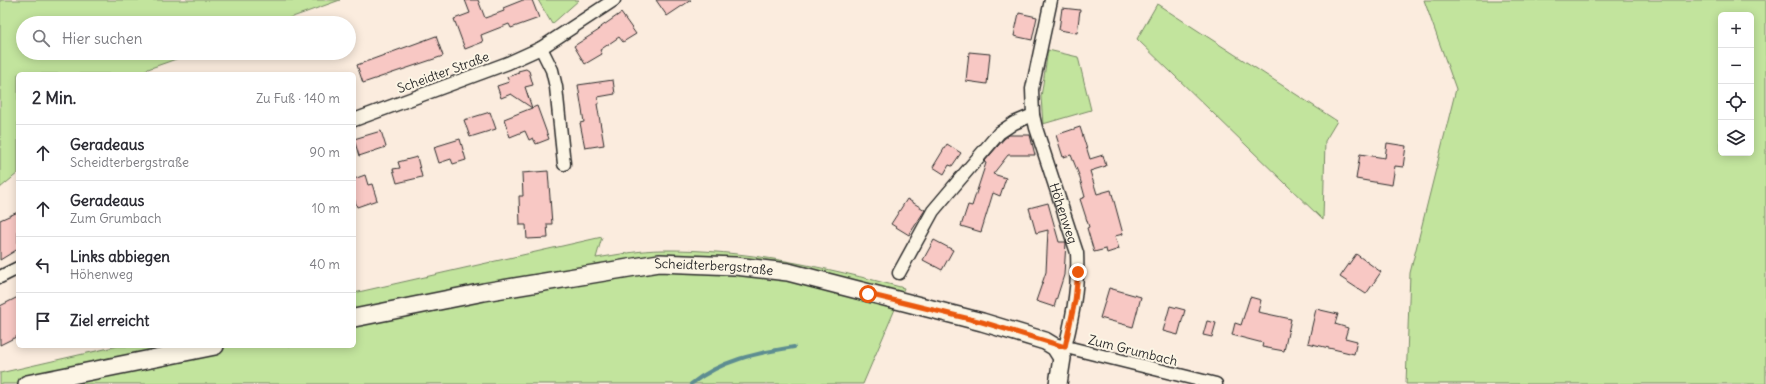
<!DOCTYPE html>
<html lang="de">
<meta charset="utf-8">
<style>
body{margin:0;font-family:Delius,sans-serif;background:#f7f7f7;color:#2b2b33}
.controls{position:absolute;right:12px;top:12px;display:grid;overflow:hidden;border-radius:6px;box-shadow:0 2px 10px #0003}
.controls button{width:36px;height:36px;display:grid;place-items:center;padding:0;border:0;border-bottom:1px solid #e1e1e2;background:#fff;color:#2b2b33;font:20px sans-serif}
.stop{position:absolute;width:12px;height:12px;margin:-9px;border:3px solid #ea580c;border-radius:50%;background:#fff}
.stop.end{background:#ea580c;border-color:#fff;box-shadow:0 1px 4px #0008}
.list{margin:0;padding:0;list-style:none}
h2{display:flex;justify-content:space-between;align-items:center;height:52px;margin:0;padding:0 16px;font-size:17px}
h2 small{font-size:13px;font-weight:400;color:#7c7c81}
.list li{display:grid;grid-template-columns:26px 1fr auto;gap:12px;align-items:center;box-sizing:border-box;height:56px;padding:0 16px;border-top:1px solid #e1e1e2}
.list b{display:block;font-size:15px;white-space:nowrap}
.list p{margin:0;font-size:13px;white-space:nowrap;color:#7c7c81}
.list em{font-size:13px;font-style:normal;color:#7c7c81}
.icon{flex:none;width:22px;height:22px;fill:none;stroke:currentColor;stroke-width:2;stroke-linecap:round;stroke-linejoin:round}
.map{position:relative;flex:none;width:1766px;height:384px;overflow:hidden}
.search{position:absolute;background:#fff;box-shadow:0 2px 10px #0003;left:16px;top:16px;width:340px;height:44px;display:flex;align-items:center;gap:10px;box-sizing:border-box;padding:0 14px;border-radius:22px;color:#7c7c81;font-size:15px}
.panel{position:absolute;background:#fff;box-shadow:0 2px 10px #0003;left:16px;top:72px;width:340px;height:276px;border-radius:6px}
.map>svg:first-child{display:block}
</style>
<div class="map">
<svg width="1766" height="384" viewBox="0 0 1766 384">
<rect width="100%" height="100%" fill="#fbecde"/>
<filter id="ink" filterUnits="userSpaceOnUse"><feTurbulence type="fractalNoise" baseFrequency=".025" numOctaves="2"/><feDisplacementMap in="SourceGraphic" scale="8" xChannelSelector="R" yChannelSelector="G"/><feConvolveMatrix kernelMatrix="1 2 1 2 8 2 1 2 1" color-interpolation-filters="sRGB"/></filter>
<g filter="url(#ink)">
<path fill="#c2e49d" stroke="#768864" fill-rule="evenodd" d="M0,0h340l-64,23h-253v30h170l-45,16 -6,5h-124v99l-18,15z
M538,0h41l-27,24z
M1424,0h342v384h-360l4,-111 46,-184zM1721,15h30v138h-30z
M1157,4l180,117 -12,20 -2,79 -186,-181z
M1048,50l30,7 13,53 -48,14 -2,-27z
M602,237l-6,21c21,-3 44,-8 66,-8 82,-1 163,17 242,38l-41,96h-863v-11l118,-27h236v-53z"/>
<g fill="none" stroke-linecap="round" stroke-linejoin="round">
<path stroke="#5d8d91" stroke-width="4" d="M691,384c31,-24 65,-31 103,-37"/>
</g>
<path fill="#f8c8c4" stroke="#2b2b2b" d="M465,0h13l7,18 19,-7 -1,-3 20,-8h9l7,18 -28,10 -2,-4 -28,11 2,7 -18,7 -11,-30 16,-6z
M656,0h35l-24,16z
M1062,8l18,2 -3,23 -18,-3z
M621,13l15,21 -13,8 -4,-5 -19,13 2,4 -17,10 -11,-18 25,-16 -1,-1z
M1019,13l18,4 -5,23 -18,-4z
M436,36l7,20 -80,27 -6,-18z
M969,52l21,2 -3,30 -21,-3z
M526,69l3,2 4,14 -8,2 7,21 -21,-14 -10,4 -4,-12 12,-4 -2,-5 12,-4 -1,-2z
M613,80l2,14 -17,3 1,7h-2l7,41 -19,3 -5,-25 4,-1 -6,-37z
M537,106l12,33 -13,5 -3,-6 -4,2 -4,-9 -15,6 -6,-18z
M490,112l6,17 -26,8 -6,-17z
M1080,127l10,32 13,-4 3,11 -16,5 7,23 14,-4 12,44 -8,2 4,13 -12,4 -1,-4 -12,3 -7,-24 2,-1 -9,-28 5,-2 -6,-22 -8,-20 -8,2 -7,-22z
M381,131l5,16 -27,9 -5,-17z
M1009,135h21l5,20h-27l-15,19 13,4 -6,18 -7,-3 -12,39 -20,-6 7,-21 4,1 14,-43 -2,-1 20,-23z
M460,139l6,21 -13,4 -2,-5 -12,4 -5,-16z
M1387,143l19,3 -3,21 -8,-1 -3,19 -36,-6 4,-25 25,4z
M947,144l14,9 -9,13 -3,-1 -5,9 -11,-7z
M417,157l5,20 -25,6 -4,-14 7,-1 -2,-6z
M548,171l4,53h-5l1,14 -21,1 -1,-14h-6l-1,-29h4l-1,-23z
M365,175l3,10 4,-1 5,16 -20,7 -3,-9v-19z
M907,199l18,11 -16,25 -18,-11z
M1048,203l11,39h7l-2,33 -10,32 -18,-6 10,-29 2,-42 -12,3 -7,-25z
M18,212v37l-18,11v-40z
M934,240l19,10 -11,20 -19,-10z
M1356,254l25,18 -15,22 -26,-17z
M1109,288l32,9 -8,30 -33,-9z
M18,297v39l-18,9v-39z
M1250,297l11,3 -3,12 33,7 -7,32 -22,-4 1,-4 -31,-8 3,-12 6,2z
M1170,306l15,4 -7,25 -15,-4z
M1316,309l22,5 -3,10 13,4 -3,10 12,3 -3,13 -46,-11z
M1207,321l9,2 -4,14 -9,-2z"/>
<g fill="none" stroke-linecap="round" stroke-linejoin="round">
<g stroke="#2b2b2b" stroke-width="15">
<g id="street">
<path id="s1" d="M1051,0l-19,89 1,26 3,13 41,125c2,36 -5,70 -15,105"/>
<path d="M541,48l11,22 4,17 8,77"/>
<path d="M354,120l154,-57 33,-15 73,-48"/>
<path d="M899,273l34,-62 66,-78 15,-10 19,-8"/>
<path d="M0,277l18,-9"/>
<path d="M1058,345l158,39"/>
</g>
</g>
<g stroke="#2b2b2b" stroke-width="20">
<g id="secondary">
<path id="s2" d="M354,318l130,-26 175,-29 76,3 53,6 194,50 63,19 10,6 7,11 -4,26"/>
<path d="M27,384l188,-38"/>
</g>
</g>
<use href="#street" stroke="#fcf5e5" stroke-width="12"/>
<use href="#secondary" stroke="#fcf5e5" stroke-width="17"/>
</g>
</g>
<g fill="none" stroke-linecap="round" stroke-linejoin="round" filter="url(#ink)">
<path stroke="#ea580c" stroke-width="5" d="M868,294l114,28 83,25 10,-46 3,-29"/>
</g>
<g text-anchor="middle" stroke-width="4" stroke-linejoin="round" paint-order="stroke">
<g font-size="13" fill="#2b2b2b" stroke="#fcf5e5">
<text transform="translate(443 72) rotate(-20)" y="5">Scheidter Straße</text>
<text dy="5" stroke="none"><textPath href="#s1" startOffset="220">Höhenweg</textPath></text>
<text dy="5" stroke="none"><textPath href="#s2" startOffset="365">Scheidterbergstraße</textPath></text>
<text transform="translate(1133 350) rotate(14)" y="5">Zum Grumbach</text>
</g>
</g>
</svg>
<div class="controls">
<button>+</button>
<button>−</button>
<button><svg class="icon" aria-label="locate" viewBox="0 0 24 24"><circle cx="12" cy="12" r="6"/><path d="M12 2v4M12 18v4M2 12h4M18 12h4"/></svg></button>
<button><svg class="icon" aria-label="layers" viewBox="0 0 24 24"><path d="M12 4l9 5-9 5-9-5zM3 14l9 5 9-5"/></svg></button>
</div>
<div class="stop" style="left:868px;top:294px"></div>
<div class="stop end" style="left:1078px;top:272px"></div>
<div class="search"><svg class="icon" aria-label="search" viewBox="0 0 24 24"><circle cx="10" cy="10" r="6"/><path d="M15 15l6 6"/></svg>Hier suchen</div>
<section class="panel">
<h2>2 Min.<small>Zu Fuß · 140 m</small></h2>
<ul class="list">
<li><svg class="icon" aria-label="ahead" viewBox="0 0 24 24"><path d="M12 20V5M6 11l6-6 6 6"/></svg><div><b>Geradeaus</b><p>Scheidterbergstraße</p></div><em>90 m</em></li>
<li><svg class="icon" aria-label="ahead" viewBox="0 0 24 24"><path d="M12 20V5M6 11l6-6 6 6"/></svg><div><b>Geradeaus</b><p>Zum Grumbach</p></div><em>10 m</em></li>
<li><svg class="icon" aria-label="left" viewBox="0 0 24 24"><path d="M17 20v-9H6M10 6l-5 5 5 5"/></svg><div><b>Links abbiegen</b><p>Höhenweg</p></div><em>40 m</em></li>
<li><svg class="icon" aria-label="arrive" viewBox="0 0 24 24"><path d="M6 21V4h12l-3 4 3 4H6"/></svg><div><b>Ziel erreicht</b></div></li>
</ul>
</section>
</div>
